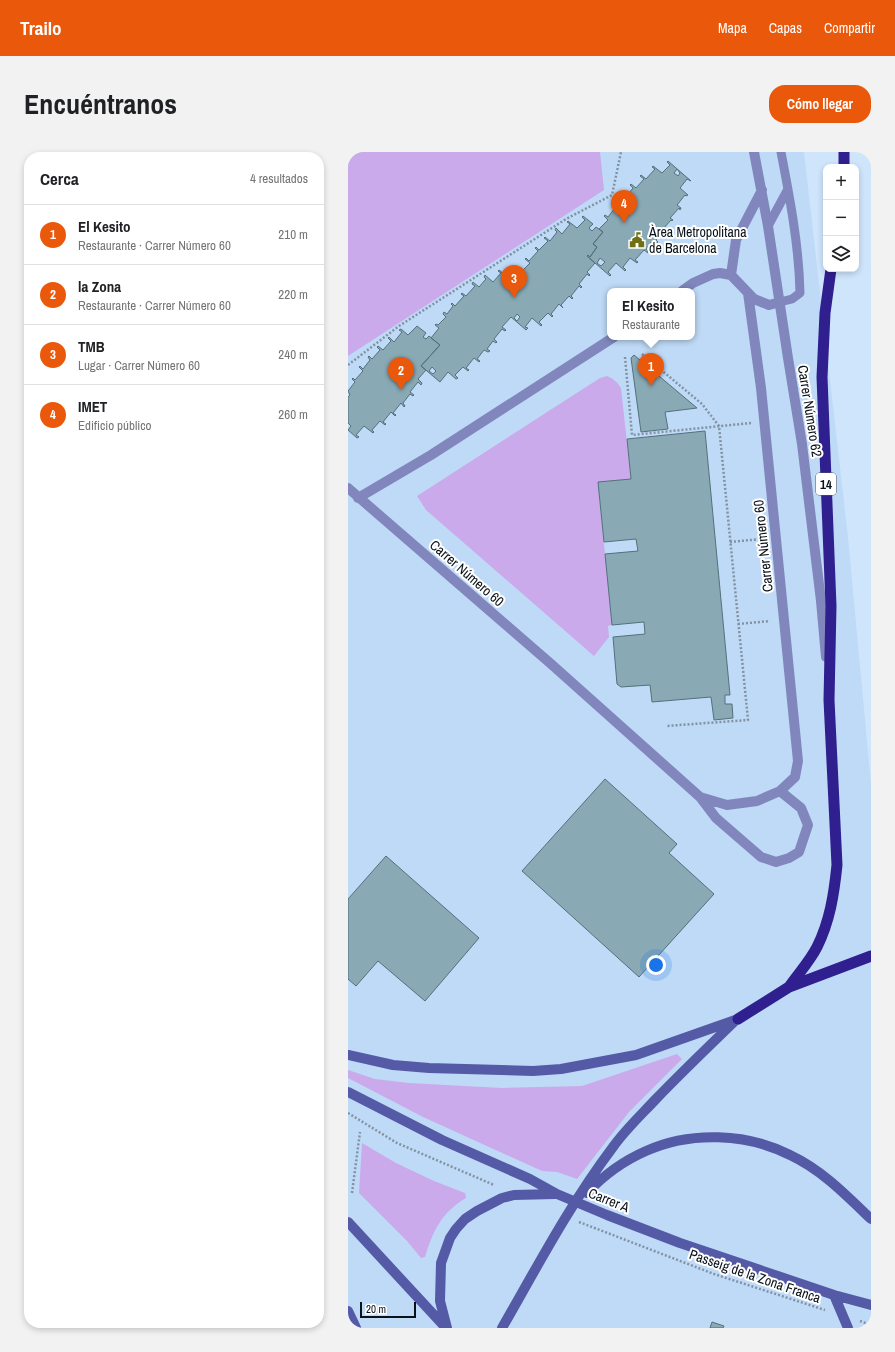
<!DOCTYPE html>
<html lang="es">
<meta charset="utf-8">
<style>
body{margin:0;font-family:"Archivo Narrow",sans-serif;background:#f2f2f2;color:#202124}
.controls{position:absolute;right:12px;top:12px;display:grid;overflow:hidden;border-radius:8px;box-shadow:0 2px 6px #0003}
.controls button{width:36px;height:36px;display:grid;place-items:center;padding:0;border:0;border-bottom:1px solid #e0e0e0;background:#fff;color:#202124;font:20px sans-serif}
.scale{position:absolute;left:12px;bottom:10px;width:56px;box-sizing:border-box;padding-left:4px;border:2px solid #0a1219;border-top:0;font-size:11px;line-height:14px;white-space:nowrap;color:#0a1219;-webkit-text-stroke:3px #fff;paint-order:stroke}
.you{position:absolute;left:308px;top:813px;width:14px;height:14px;margin:-10px;border:3px solid #fff;border-radius:50%;background:#1a73e8;box-shadow:0 0 0 6px #1a73e833}
.badge{display:grid;place-items:center;width:26px;height:26px;border-radius:50%;background:#ea580c;color:#fff;font-size:13px;font-weight:700}
.pin{position:absolute;translate:-50% -33px;filter:drop-shadow(0 1px 2px #0008)}
.pin::after{content:'';position:absolute;top:21px;width:14px;height:12px;background:inherit;clip-path:polygon(0 0,100% 0,50% 100%)}
.popup{position:absolute;left:259px;top:136px;width:88px;height:52px;box-sizing:border-box;display:grid;place-content:center;border-radius:8px;background:#fff;filter:drop-shadow(0 1px 3px #0005);font-size:13px;white-space:nowrap;color:#757577}
.popup b{font-size:15px;color:#202124}
.popup::after{content:'';position:absolute;left:50%;top:100%;margin-left:-8px;border:8px solid transparent;border-top-color:#fff}
.list{margin:0;padding:0;list-style:none}
h2{display:flex;justify-content:space-between;align-items:center;height:52px;margin:0;padding:0 16px;font-size:17px}
h2 small{font-size:13px;font-weight:400;color:#757577}
.list li{display:grid;grid-template-columns:26px 1fr auto;gap:12px;align-items:center;box-sizing:border-box;height:60px;padding:0 16px;border-top:1px solid #e0e0e0}
.list b{display:block;font-size:15px;white-space:nowrap}
.list p{margin:0;font-size:13px;white-space:nowrap;color:#757577}
.list em{font-size:13px;font-style:normal;color:#757577}
.icon{flex:none;width:22px;height:22px;fill:none;stroke:currentColor;stroke-width:2;stroke-linecap:round;stroke-linejoin:round}
.map{position:relative;flex:none;width:523px;height:1176px;overflow:hidden;border-radius:16px}
header{display:flex;align-items:center;gap:24px;box-sizing:border-box;height:56px;padding:0 20px;background:#ea580c;color:#fff}
header strong{font-size:19px}
nav{display:flex;gap:22px;margin-inline-start:auto;font-size:14px}
.intro{display:flex;align-items:center;justify-content:space-between;box-sizing:border-box;height:96px;padding:0 24px}
h1{margin:0;font-size:28px}
.button{padding:10px 18px;border-radius:16px;background:#ea580c;color:#fff;font-size:14px;font-weight:700}
main{display:flex;gap:24px;padding:0 24px}
aside{flex:1;background:#fff;border-radius:16px;box-shadow:0 2px 6px #0003}
.map>svg:first-child{display:block}
</style>
<header>
<strong>Trailo</strong>
<nav><a>Mapa</a><a>Capas</a><a>Compartir</a></nav>
</header>
<div class="intro"><h1>Encuéntranos</h1><a class="button">Cómo llegar</a></div>
<main>
<aside>
<h2>Cerca<small>4 resultados</small></h2>
<ul class="list">
<li><span class="badge">1</span><div><b>El Kesito</b><p>Restaurante · Carrer Número 60</p></div><em>210 m</em></li>
<li><span class="badge">2</span><div><b>la Zona</b><p>Restaurante · Carrer Número 60</p></div><em>220 m</em></li>
<li><span class="badge">3</span><div><b>TMB</b><p>Lugar · Carrer Número 60</p></div><em>240 m</em></li>
<li><span class="badge">4</span><div><b>IMET</b><p>Edificio público</p></div><em>260 m</em></li>
</ul>
</aside>
<div class="map">
<svg width="523" height="1176" viewBox="0 0 523 1176">
<rect width="100%" height="100%" fill="#cfe5fc"/>
<path fill="#bfdaf7" fill-rule="evenodd" d="M0,0h456l44,385 23,247v544h-523zM262,139h82v46h-82z"/>
<path fill="#caaaea" d="M0,0h252l4,38 -256,166z
M259,224c7,3 10,6 14,12l10,91 -33,3 14,143 -4,1 1,11 -15,19 -168,-146 -9,-14 183,-118z
M329,902l5,5 -53,53 -52,67 -20,-7 -15,-1 -119,-54 -75,-39v-8l27,9 34,4 93,5 80,-2z
M14,991l34,20 38,18 31,12 1,5c-25,15 -33,33 -41,59l-4,1 -14,-17 -48,-48z"/>
<path fill="#89a9b5" stroke="#52717c" fill-rule="evenodd" d="M320,9l23,20 -4,-2 -7,9 8,7 -2,1 -1,-1 -8,10 4,3 -1,2 -1,-2 -9,10 3,2 -1,1 -1,-1 -8,9 3,3 -1,1 -2,-2 -7,9 2,2 -1,1 -4,-3 -7,9 2,3v1l-4,-3 -9,10 3,2 -1,1 -7,-5 -7,9 3,3 -1,1 -9,-8 -8,9 3,3 -1,1 -23,-20 1,-1 2,2 7,-10 -4,-3 10,-12 -4,-3 9,-9 -4,-4 1,-1 3,2 7,-9 -3,-3 1,-1 2,2 8,-9 -3,-2 1,-2 5,4 7,-9 -3,-3 1,-1 5,4 8,-9 -4,-3 1,-1 5,4 9,-10 -3,-2 1,-1 9,7 8,-8 -3,-3zM329,17l3,4 -2,3 -4,-3zM252,106l5,4 -4,4 -4,-3z
M235,64l10,8 -4,4 3,3 4,-4 7,5 -10,12 4,3 -7,10 -2,-2 -1,1 8,7 -8,9 3,3 -1,1 -2,-2 -8,10 3,3 -1,1 -2,-2 -8,10 2,2 -1,1 -3,-3 -8,9 2,3 -4,-4 -8,10 2,2 -1,1 -4,-4 -9,9 3,3 -1,1 -9,-8 -7,9 3,1 -2,2 -15,-13 -9,10 4,3 -1,1 -3,-2 -8,10 3,3 -1,1 -3,-2 -6,8 3,2 -2,1 -4,-2 -7,9 3,2 -1,1 -5,-4 -8,10 3,2 -1,1 -5,-4 -8,8 3,3 -2,1 -8,-7 -8,10 -19,-16 19,-21 -9,-7 8,-10 -4,-3 1,-1 2,1 8,-8 -3,-3 1,-2 3,2 6,-8 -2,-2 1,-1 3,3 9,-10 -3,-2 1,-1 4,3 9,-10 -3,-2 1,-2 6,5 7,-8 -2,-2 1,-2 8,7 8,-9 -3,-2 1,-1 16,13 8,-9 -4,-4 1,-1 2,2 8,-8 -5,-4 1,-1 3,3 9,-10 -3,-3 1,-1 3,3 9,-9 -4,-3 1,-1 5,4 7,-9 -2,-2 1,-2 6,6 8,-10 -3,-2 1,-1 9,7 8,-8 -3,-3zM161,127l3,3 -2,2 -4,-2zM169,162l3,3 -3,4 -3,-3zM84,215l4,4 -3,3 -4,-3z
M69,174l9,7 -3,4 3,2 3,-3 11,9 -19,21 5,4 -8,9 4,4 -1,2 -3,-3 -8,10 4,3 -1,1 -3,-2 -7,9 2,3 -1,1 -3,-4 -8,10 3,2 -1,1 -4,-4 -8,10 3,2 -1,1 -5,-4 -8,9 2,2 -1,1 -9,-7 -8,9 3,2 -2,1 -9,-8 3,-4 -3,-3v-26l2,-2 -2,-4 7,-9 -3,-3 1,-1 2,2 8,-9 -4,-4 1,-1 3,3 7,-9 -2,-3 1,-1 3,3 8,-9 -3,-3 1,-1 5,4 8,-9 -3,-3 1,-1 5,5 8,-10 -3,-2 2,-1 7,6z
M286,203l63,53 -32,4 3,17 -27,3 -10,-74z
M357,279l25,264h-5v9h7l1,14 -19,2 -3,-23 -59,5 -2,-17 -29,2 -4,-3 -4,-47 32,-3 -1,-12 -32,3 -7,-71 33,-3 -2,-12 -32,3 -6,-60 33,-3 -4,-40z
M257,627l72,65 -8,9 45,41 -75,83 -117,-106z
M38,704l93,82 -54,63 -47,-40 -22,25 -8,-7v-80z
M364,1170l12,4 -1,2h-13z"/>
<g fill="none" stroke-linecap="round" stroke-linejoin="round">
<path stroke="#8292a3" stroke-width="2.5" stroke-dasharray="2 2" stroke-linecap="butt" d="M294,202l60,50 17,22 29,294 -82,6
M277,205l7,78 119,-12
M0,213l51,-39 167,-107 46,-24 9,-43
M382,390l31,-3
M390,472l32,-3
M0,961l49,30 97,42
M4,1041l8,-61
M231,1070l135,52 111,36
M512,1169l11,4"/>
<path stroke="#8187bd" stroke-width="9" d="M420,74l20,-37
M432,150l12,-3 8,-6c-1,-47 -10,-94 -19,-141"/>
<path stroke="#8187bd" stroke-width="10" d="M406,0l14,74 20,132 14,86 19,157 5,56
M383,123l5,-35 26,-50
M334,139l11,-8 20,-9 7,-1 11,2 23,24 15,6 11,-3
M400,141l13,95 37,373 -3,16 -15,14
M0,336l202,175 150,134 16,21 45,39 15,5 13,-4 10,-6 9,-27 -7,-17 -21,-17 -23,10 -30,4 -27,-8
M10,346l73,-43 183,-118"/>
<path stroke="#555aa7" stroke-width="10" d="M0,903l45,10 36,3 104,3 28,-2 75,-14 102,-36
M0,940l94,48 88,39 27,15 50,21 73,28 154,52 37,10
M239,1041c16,-17 36,-32 59,-42 44,-20 101,-18 144,4 32,15 56,40 81,64
M0,1070l98,106
M486,1143l14,33
M0,1159l8,17
M99,1176l-7,-27 1,-38 9,-25 6,-9 9,-10 12,-8 25,-13 12,-3 41,-1
M154,1176c35,-61 68,-124 111,-181 12,-17 28,-32 42,-47 26,-27 53,-53 80,-79"/>
<path stroke="#301f8e" stroke-width="11" d="M496,15v-15
M441,835c9,-13 21,-26 28,-40 13,-26 17,-53 20,-82l-8,-165 2,-94 -9,-229 3,-64 6,-44
M390,867l51,-32 82,-31"/>
</g>
<defs>
<g id="civic-bare" transform="scale(1.2)"><path d="M-.6-6.5H3V-4.5H.6V-3L4-1V1h2V6H-6V1h2V-1L-.6-3ZM-1.2 2.5V6h2.4V2.5Z" fill="#706f11" stroke="#fff" stroke-width="2.5" paint-order="stroke"/></g>
</defs>
<g fill-rule="evenodd">
<use href="#civic-bare" x="289" y="88"/>
</g>
<g text-anchor="middle" stroke-width="4" stroke-linejoin="round" paint-order="stroke">
<rect fill="#fff" stroke="#54595e" stroke-width="1" x="468" y="321" width="20" height="22" rx="3"/>
<g font-size="13" font-weight="bold" fill="#0a1219">
<text x="478" y="337">14</text>
</g>
<g font-size="14" fill="#0a1219" stroke="#fff" text-anchor="start">
<text x="301" y="85">Àrea Metropolitana<tspan x="301" dy="16">de Barcelona</tspan></text>
</g>
<g font-size="14" fill="#0a1219" stroke="#fff">
<text transform="translate(462 259) rotate(81)" y="5">Carrer Número 62</text>
<text transform="translate(415 394) rotate(-96)" y="5">Carrer Número 60</text>
<text transform="translate(119 421) rotate(41)" y="5">Carrer Número 60</text>
<text transform="translate(261 1048) rotate(22)" y="5">Carrer A</text>
<text transform="translate(407 1124) rotate(19)" y="5">Passeig de la Zona Franca</text>
</g>
</g>
</svg>
<div class="controls">
<button>+</button>
<button>−</button>
<button><svg class="icon" aria-label="layers" viewBox="0 0 24 24"><path d="M12 4l9 5-9 5-9-5zM3 14l9 5 9-5"/></svg></button>
</div>
<div class="scale">20 m</div>
<div class="you"></div>
<div class="pin badge" style="left:303px;top:234px">1</div>
<div class="popup"><b>El Kesito</b>Restaurante</div>
<div class="pin badge" style="left:53px;top:238px">2</div>
<div class="pin badge" style="left:166px;top:146px">3</div>
<div class="pin badge" style="left:276px;top:71px">4</div>
</div>
</main>
